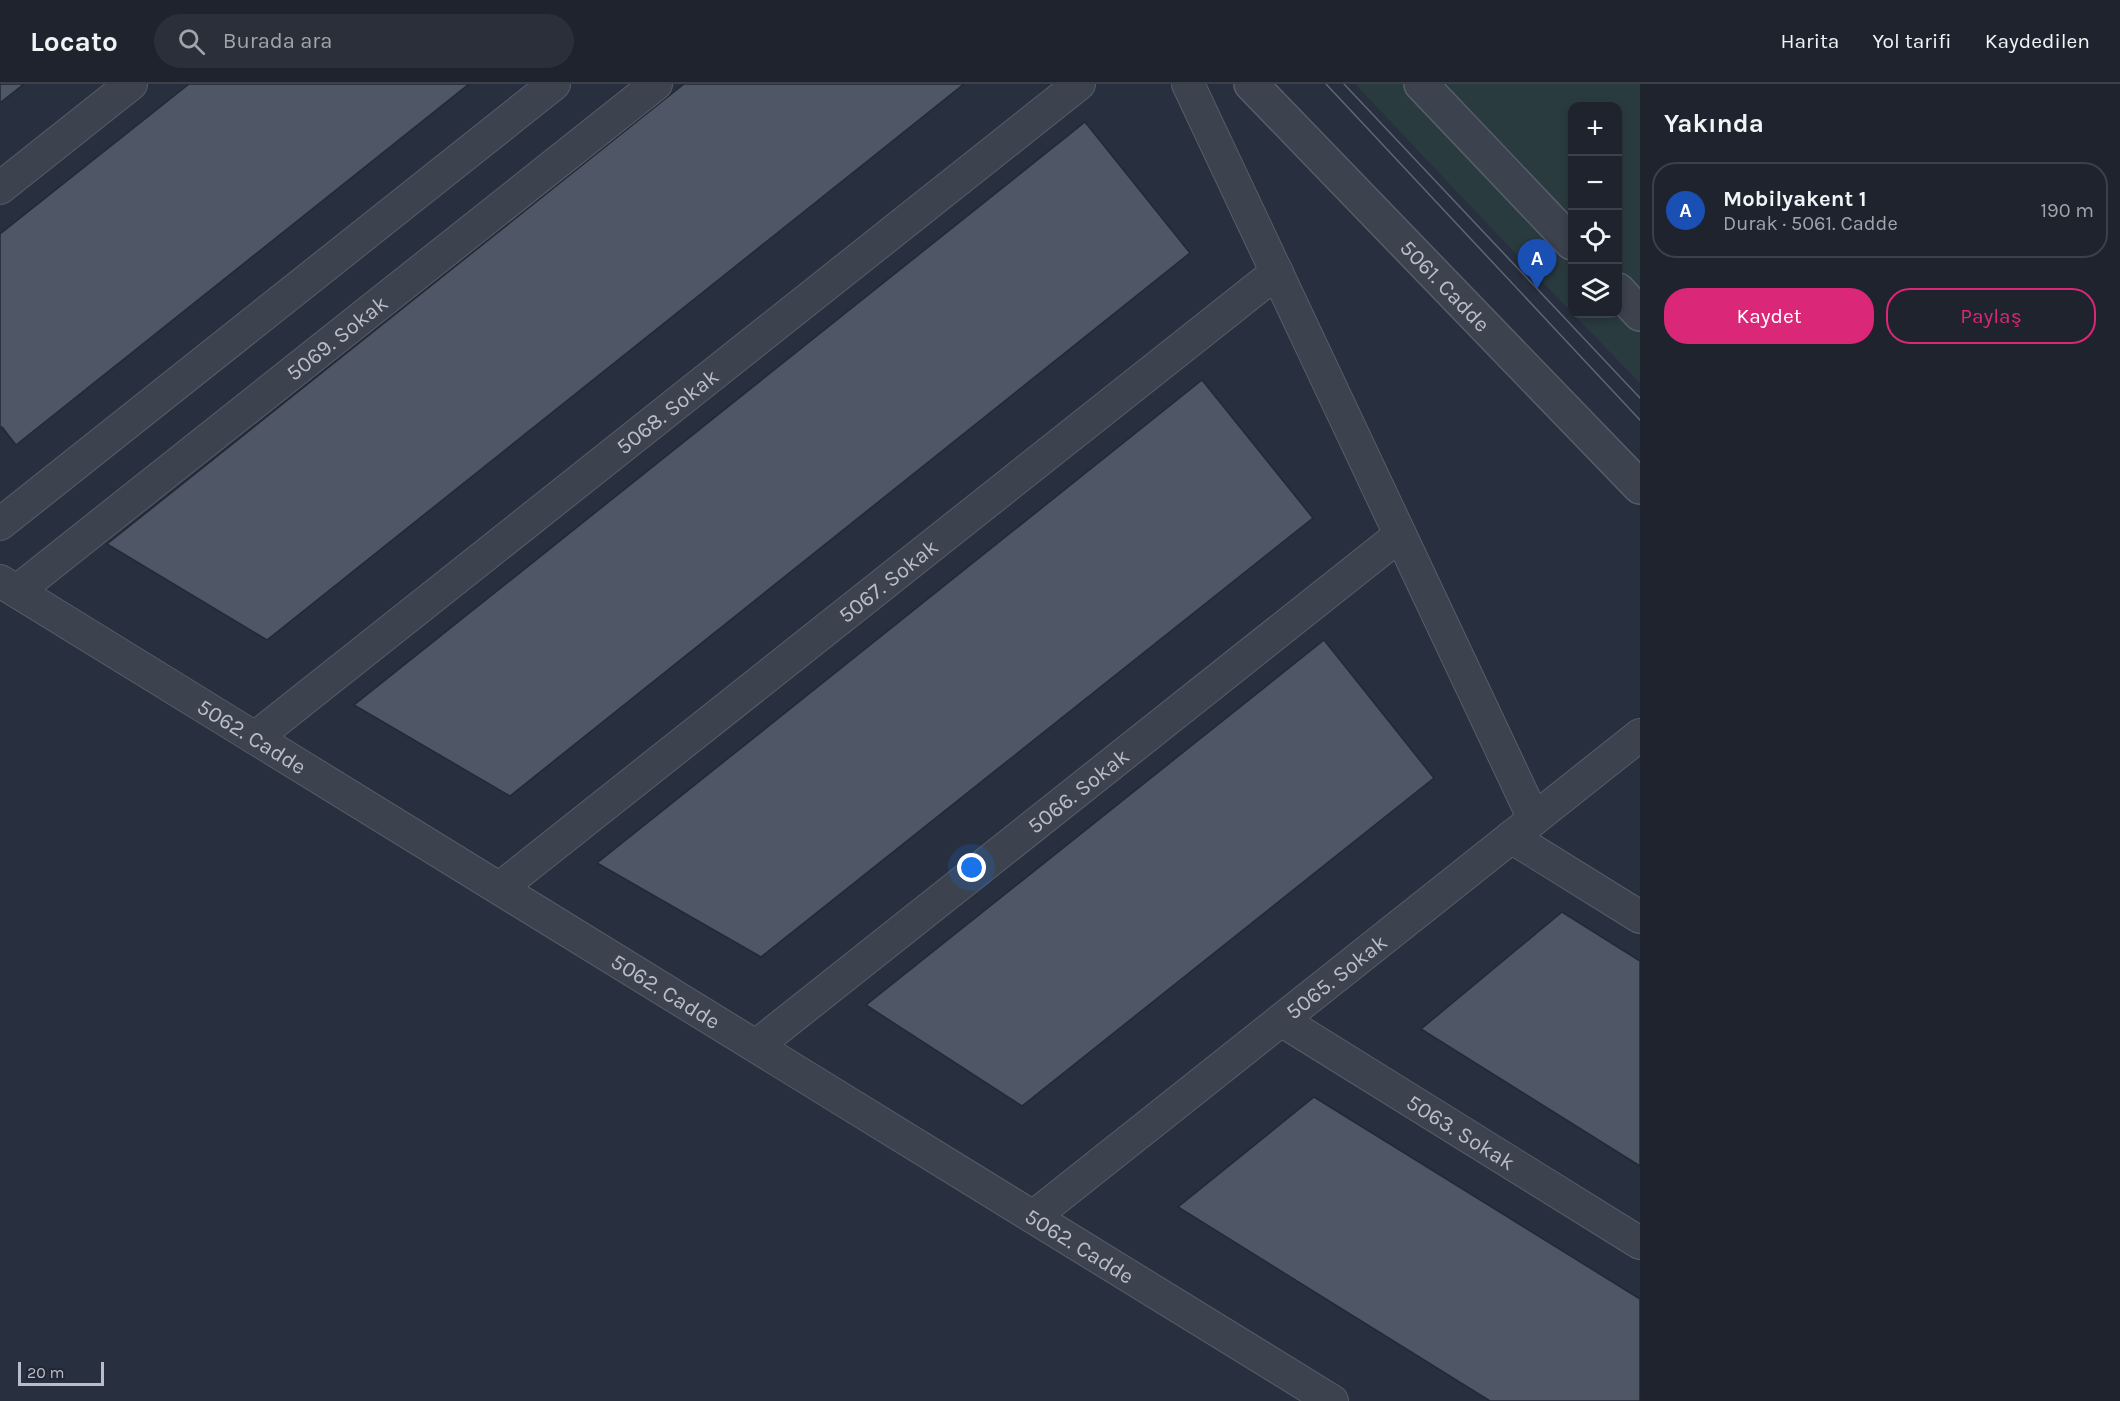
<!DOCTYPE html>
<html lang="tr">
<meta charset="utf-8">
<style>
body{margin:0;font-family:Karla,sans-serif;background:#2b2f3a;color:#f1f3f6}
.controls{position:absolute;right:18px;top:18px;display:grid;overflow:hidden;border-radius:12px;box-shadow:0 3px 9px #0003}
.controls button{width:54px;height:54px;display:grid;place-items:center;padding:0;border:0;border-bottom:2px solid #3c404a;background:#1e232e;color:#f1f3f6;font:30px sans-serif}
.scale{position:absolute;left:18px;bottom:15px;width:86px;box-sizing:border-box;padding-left:6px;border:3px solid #b9bdc9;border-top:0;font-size:16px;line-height:21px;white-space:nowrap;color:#b9bdc9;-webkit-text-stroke:4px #212734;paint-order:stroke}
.you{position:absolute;left:972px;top:784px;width:21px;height:21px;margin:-15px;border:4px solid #fff;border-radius:50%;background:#1a73e8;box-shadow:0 0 0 9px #1a73e833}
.badge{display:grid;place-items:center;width:39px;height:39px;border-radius:50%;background:#db2777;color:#fff;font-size:20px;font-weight:700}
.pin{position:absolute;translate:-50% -50px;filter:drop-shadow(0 2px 3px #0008)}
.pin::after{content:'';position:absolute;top:32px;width:21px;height:18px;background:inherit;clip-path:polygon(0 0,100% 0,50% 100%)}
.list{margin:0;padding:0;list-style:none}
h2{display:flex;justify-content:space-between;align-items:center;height:78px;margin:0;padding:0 24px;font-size:26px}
h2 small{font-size:20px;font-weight:400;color:#a1a4aa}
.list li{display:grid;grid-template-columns:39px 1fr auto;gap:18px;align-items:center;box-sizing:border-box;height:96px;margin:0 12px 12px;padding:0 12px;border:2px solid #3c404a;border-radius:24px}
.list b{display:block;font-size:22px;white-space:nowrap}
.list p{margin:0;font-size:20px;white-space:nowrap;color:#a1a4aa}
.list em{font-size:20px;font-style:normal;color:#a1a4aa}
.actions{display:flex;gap:12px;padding:18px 24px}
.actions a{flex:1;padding:14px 0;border:2px solid #db2777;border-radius:24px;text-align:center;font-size:21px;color:#db2777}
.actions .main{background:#db2777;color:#fff}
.icon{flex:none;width:33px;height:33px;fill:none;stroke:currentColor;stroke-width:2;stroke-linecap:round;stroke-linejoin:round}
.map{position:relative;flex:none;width:1640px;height:1317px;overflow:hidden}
header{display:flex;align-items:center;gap:36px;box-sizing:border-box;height:84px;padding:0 30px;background:#1e232e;border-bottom:2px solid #3c404a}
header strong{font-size:28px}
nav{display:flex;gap:33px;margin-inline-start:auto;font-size:21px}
.search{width:420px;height:54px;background:#2b2f3a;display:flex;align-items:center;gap:15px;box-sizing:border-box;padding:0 21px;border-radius:33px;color:#a1a4aa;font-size:22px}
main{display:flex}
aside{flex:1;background:#1e232e}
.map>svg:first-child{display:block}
</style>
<header>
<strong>Locato</strong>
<div class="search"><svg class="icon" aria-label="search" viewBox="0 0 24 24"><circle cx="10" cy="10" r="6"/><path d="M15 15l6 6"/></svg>Burada ara</div>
<nav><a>Harita</a><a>Yol tarifi</a><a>Kaydedilen</a></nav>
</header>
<main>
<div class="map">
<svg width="1640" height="1317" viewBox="0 0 1640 1317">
<rect width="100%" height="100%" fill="#282f3e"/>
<path fill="#2a3b3f" d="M1355,0h285v299l-67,-69h45v-208h-46v207z"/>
<path fill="#4f5767" stroke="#232936" stroke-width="1.5" d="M0,0h24l-24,19z
M189,0h280l-453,361 -14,-18 -2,1v-194z
M684,0h280l-697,556 -160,-96z
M1085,38l105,131 -680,543 -156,-91z
M1202,296l111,138 -552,439 -164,-94z
M1324,556l110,138 -412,328 -156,-101z
M1562,828l78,49v205l-219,-137z
M1314,1013l326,202v102h-150l-312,-194z"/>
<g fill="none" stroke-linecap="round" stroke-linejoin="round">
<g stroke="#575d69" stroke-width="34">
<g id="minor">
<path d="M1188,0l346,735"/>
<path d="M0,104l131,-104"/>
<path d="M0,440l554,-440"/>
<path id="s1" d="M0,497l1332,820"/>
<path id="s2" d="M17,507l639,-507"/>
<path id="s3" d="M255,654l824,-654"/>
<path d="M1511,753l129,80"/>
<path id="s4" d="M500,804l777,-616"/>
<path id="s5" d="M1281,936l359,223"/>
<path id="s6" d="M756,962l644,-511"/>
<path id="s7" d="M1033,1133l607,-482"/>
</g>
</g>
<g stroke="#575d69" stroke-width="36">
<g id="tertiary">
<path id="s8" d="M1251,0l389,403"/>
<path d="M1421,0l151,159"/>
<path d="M1618,206l22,24"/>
</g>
</g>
<use href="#minor" stroke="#3c424e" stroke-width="32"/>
<use href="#tertiary" stroke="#3c424e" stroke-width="33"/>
<path stroke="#5f6675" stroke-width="1.5" d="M1326,0l314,336
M1344,0l296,314"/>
</g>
<g text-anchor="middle" stroke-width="4.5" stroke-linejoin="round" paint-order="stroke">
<g font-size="22" fill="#b9bdc9" stroke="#212734">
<text dy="8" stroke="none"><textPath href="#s8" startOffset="280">5061. Cadde</textPath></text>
<text dy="8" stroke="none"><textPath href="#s2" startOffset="408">5069. Sokak</textPath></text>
<text dy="8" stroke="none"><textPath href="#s3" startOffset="526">5068. Sokak</textPath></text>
<text dy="8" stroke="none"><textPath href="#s4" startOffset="495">5067. Sokak</textPath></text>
<text dy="8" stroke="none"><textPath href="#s1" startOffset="296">5062. Cadde</textPath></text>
<text dy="8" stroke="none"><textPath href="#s6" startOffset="411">5066. Sokak</textPath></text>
<text dy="8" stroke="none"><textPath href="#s7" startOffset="387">5065. Sokak</textPath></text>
<text dy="8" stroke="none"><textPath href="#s1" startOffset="782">5062. Cadde</textPath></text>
<text dy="8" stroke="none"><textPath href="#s5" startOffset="212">5063. Sokak</textPath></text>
<text dy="8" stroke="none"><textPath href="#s1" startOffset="1268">5062. Cadde</textPath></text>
</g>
</g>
</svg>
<div class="controls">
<button>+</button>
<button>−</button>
<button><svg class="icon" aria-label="locate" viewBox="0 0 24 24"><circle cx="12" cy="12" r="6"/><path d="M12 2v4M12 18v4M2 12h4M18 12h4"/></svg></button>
<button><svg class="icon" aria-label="layers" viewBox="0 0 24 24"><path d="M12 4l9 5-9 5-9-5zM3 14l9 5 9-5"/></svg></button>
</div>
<div class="scale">20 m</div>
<div class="you"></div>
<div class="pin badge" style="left:1537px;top:205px;background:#1a4fb4">A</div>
</div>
<aside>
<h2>Yakında<small></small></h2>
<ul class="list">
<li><span class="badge" style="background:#1a4fb4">A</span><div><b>Mobilyakent 1</b><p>Durak · 5061. Cadde</p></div><em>190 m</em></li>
</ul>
<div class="actions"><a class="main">Kaydet</a><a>Paylaş</a></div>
</aside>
</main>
